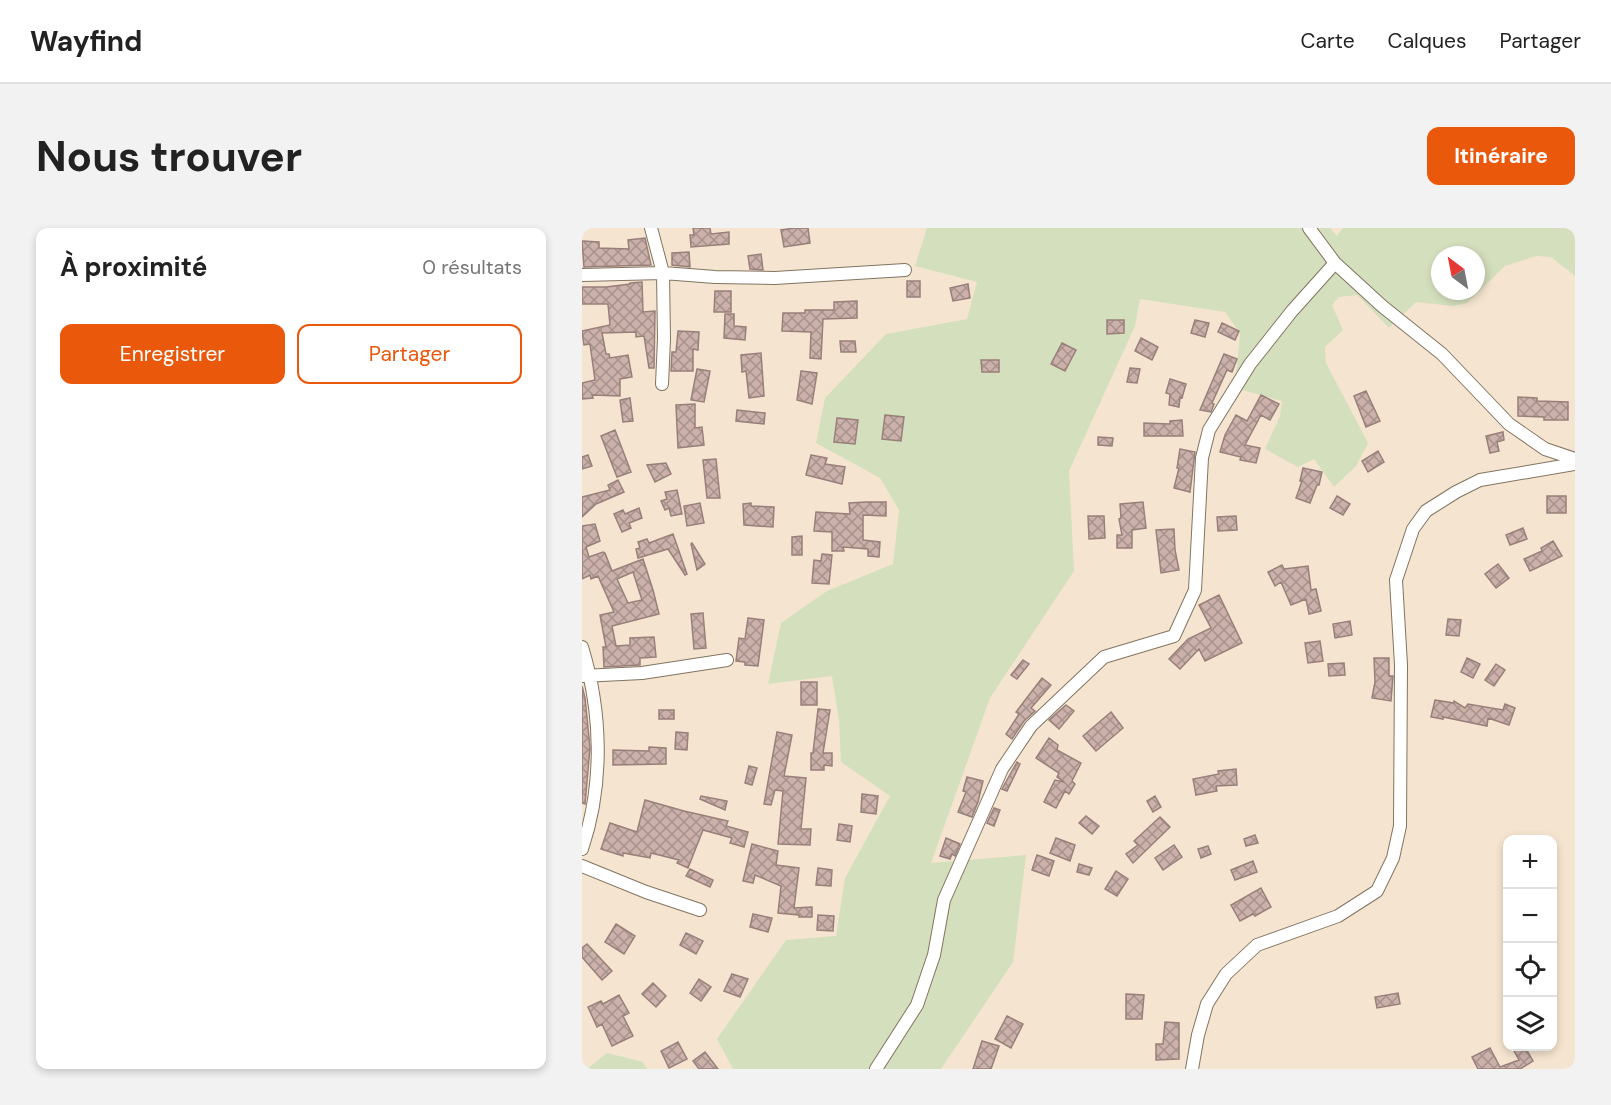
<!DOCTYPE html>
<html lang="fr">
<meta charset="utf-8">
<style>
body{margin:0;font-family:"DM Sans",sans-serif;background:#f2f2f2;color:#222}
.controls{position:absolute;right:18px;bottom:18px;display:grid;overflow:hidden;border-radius:12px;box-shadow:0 3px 9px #0003}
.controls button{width:54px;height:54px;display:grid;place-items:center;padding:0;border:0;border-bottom:2px solid #e0e0e0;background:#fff;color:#222;font:30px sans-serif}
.compass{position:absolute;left:849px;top:18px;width:54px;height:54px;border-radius:50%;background:#fff;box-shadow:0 3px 9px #0003;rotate:328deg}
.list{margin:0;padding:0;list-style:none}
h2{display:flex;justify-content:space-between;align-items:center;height:78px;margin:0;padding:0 24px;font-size:26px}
h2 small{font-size:20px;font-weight:400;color:#767676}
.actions{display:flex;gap:12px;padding:18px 24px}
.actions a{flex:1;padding:14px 0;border:2px solid #ea580c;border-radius:12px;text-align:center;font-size:21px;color:#ea580c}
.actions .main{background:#ea580c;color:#fff}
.icon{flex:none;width:33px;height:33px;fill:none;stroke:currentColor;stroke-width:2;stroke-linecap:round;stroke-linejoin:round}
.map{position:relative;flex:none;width:993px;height:841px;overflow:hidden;border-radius:12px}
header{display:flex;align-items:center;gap:36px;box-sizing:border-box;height:84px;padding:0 30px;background:#fff;border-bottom:2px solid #e0e0e0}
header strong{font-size:28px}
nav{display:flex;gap:33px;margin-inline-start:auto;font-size:21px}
.intro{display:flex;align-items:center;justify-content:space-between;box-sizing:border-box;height:144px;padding:0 36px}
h1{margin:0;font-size:42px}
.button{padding:15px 27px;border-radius:12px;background:#ea580c;color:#fff;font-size:21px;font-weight:700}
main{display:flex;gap:36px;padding:0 36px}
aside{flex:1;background:#fff;border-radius:12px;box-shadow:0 3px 9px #0003}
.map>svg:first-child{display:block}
</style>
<header>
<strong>Wayfind</strong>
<nav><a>Carte</a><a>Calques</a><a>Partager</a></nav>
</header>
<div class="intro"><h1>Nous trouver</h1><a class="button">Itinéraire</a></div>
<main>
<aside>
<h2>À proximité<small>0 résultats</small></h2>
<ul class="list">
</ul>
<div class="actions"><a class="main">Enregistrer</a><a>Partager</a></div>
</aside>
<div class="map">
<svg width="993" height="841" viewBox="0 0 993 841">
<defs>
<pattern id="building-cross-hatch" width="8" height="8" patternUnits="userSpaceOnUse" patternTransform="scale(1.5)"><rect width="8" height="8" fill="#ccb1ab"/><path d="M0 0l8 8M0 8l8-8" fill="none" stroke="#a7918c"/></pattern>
</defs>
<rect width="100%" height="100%" fill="#f5e5d0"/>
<path fill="#d4dfbd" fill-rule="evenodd" d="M345,0h403l7,8 6,-8h232v48l-24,-19 -15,-1 -31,10 -38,37 -14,3 -37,-4 -27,26 -32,-33 -18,2 -7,8 11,25 -18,17 1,16 42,80 -12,23 -22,21 -20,-28 -16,8 -33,-18 15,-33 2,-15 -47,-13 5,-55 -15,-21 -85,-13 -5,27 -66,145 5,100 -84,127 -59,165 95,-8 -13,107 -72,107h-208l-16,-30 69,-99 50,-4 9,-58 45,-82 -49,-34 -2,-42 -7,-44 -64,8 13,-61 46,-32 66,-27 6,-54 -19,-32 -64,-35 9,-45 61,-64 81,-15 10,-37 -62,-16zM858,27h36v36h-36z
M25,825l36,9 4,7h-60z"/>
<path fill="url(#building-cross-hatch)" stroke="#997f7a" stroke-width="1.5" fill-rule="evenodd" d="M111,0h17l1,6 18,-2v12l-38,3 -1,-12h4z
M213,0h13l2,15 -26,4 -3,-17z
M63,10l6,27 -67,2 -2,-26 17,1v6l30,1 -1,-9z
M107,24l1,15 -18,-2v-12z
M179,26l2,16 -13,-1 -2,-13z
M325,53h13v16h-13z
M60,54l1,30 12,-1 -1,57h-5l-5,-32 -8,1v-5l-34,1 4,21h3l1,4 18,-3 4,22 -12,2v17l-28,-1 1,3 -11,1v-16l13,-3 -5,-36 -6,1 -2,-14 28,-6 -2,-21h-26v-17h24l24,-3v-1z
M386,56l2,14 -17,3 -3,-13z
M133,63h16v21h-17z
M275,73v17l-34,1 -2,40 -11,-1 1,-26 -29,-1 1,-18h22v-3h29v-8z
M143,86h9v12l12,1 -1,13 -21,-2z
M525,92h17v13l-17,1z
M613,92l14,3 -4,14 -14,-4z
M640,95l17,8 -4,9 -17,-8z
M96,103l21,1 -1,18 -5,-1v22h-22l1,-19h4z
M559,110l17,9 -6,13 -17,-9z
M258,113h15l1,11h-15z
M480,115l14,7 -11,21 -14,-7z
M179,125l3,43 -15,2 -3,-27 -4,1 -1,-17z
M642,126l13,5 -5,13 -5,-2 -15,33 2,1 -3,8 -11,-2z
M399,132h18v12h-17z
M548,140l10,1 -3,14 -10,-1z
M115,141l13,2 -6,31 -13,-2z
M219,143l16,2 -5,31 -15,-4z
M588,151l16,5 -4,14 -2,-1 -1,10 -10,-2 1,-11 -4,-1z
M784,163l14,30 -14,6 -12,-31z
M679,167l18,9 -9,16 -9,-5 -16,30 15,3 -4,15 -16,-3 1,-3 -21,-5 5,-17 11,-20 11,6z
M936,169l19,1v3l31,1v18h-24v-3l-26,-1z
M48,170l3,23 -10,1 -3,-22z
M113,176v24l7,-1 2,18 -26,3 -2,-43z
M155,182l28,3 -1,11 -28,-3z
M303,187l19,2 -3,24 -19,-2z
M255,190l21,2 -3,24 -21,-2z
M600,192l1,16h-39v-13l26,1v-3z
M33,202l16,42 -14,5 -16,-41z
M921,204l1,8 -7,2 2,9 -9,2 -4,-17z
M516,209l15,1 -1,8 -14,-1z
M598,221l15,3 -5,40 -16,-4 5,-20h-2z
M796,223l6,11 -16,10 -6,-11z
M6,227l4,11 -10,3v-12z
M229,227l16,3 -2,6 20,3 -3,17 -36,-9z
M134,231l4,39h-13l-4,-38z
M84,235l5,11 -16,8 -8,-17z
M721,240l19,4 -3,13h-2l-7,18 -14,-5 6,-17h-2z
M36,252l6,12 -28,12 -14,13v-20l28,-7 -2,-5z
M95,262l5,24 -11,2 -2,-8 -4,2 -4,-9 6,-2 -2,-7z
M755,268l13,8 -7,11 -13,-7z
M965,268h19v17h-19z
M284,274h20v14l-23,-1v25l17,2 -1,15 -11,-1v-7l-25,-2 1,4h-12v-19l-18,-1 2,-19 34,2 -1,-11z
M561,274l3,26 -14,2v18h-15v-13h5l-3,-16 2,-1 -1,-14z
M118,275l4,20 -17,3 -3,-20z
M169,275v3l23,1 -1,20 -29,-2 -1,-21z
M57,280l3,10 -13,5 2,5 -9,4 -8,-18 9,-4 2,4z
M506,288h16l1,22 -16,1z
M654,288l1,14 -19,1 -1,-14z
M13,296l5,17 -14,6 3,10 14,-5 2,1 7,18 31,-12 10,31 6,24 -47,12 4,20 14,-1v-7l24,-1 2,20 -16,1v7l-36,2 -1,-20h3l-6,-32 14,-3 -16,-36 -7,3 -1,-4 -8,4v-53zM51,344l9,28 -14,3 -11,-24z
M941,300l4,11 -17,6 -4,-10z
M592,301l1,21 4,20 -18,3 -5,-43z
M91,306l14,40 -2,1 -17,-26 -30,9 -2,-9 4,-1 -2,-6 9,-3 2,4z
M220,308v19h-10v-18z
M971,313l9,15 -32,15 -6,-12 18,-8 -1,-3z
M110,315l13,21 -8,6 -6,-26z
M240,326l10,1 -3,29 -17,-1 2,-23 7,1z
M916,336l11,14 -13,10 -11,-14z
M700,337l2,4 24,-3 3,24 5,-1 5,22 -12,3 -3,-15 -15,6 -10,-23 -6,4 -7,-14z
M637,367l23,48 -37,18 -6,-12 -19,20 -11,-10 19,-20 23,-11 -12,-23z
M121,385l3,35 -12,1 -3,-35z
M166,390l16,2 -6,46 -13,-1v-3l-9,-1 3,-23 6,1z
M866,391l13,1 -2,16 -13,-1z
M768,393l2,14 -17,3 -2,-14z
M738,413l3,20 -15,2 -3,-20z
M792,430h15v18h4l-2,25 -19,-3 3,-16z
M885,430l13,6 -7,14 -12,-6z
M441,432l6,4 -12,15 -6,-4z
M762,435l1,12 -16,1 -1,-12z
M914,436l9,6 -11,16 -9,-6z
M460,450l9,7 -20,23 4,3 -11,10 -12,18 -6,-5 13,-20 -3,-2z
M219,454h16v23h-16z
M0,458l3,12 5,50 -5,56 -3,-1z
M853,472l19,3v-2l11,7 3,-4 35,6 2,-6 10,4 -6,17 -21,-7 -1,8 -44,-9v2l-12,-2z
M484,477l8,6 -15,18 -10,-9z
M236,481l12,1 -7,43h9v13l-8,-1v5h-13v-17h2z
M77,482h15v9h-15z
M529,484l12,16 -27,23 -13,-15z
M94,504l12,1 -1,17 -12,-1z
M195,504l15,3 -8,41 22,2 -5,51h10l-1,16 -32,-1 5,-53 -8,-1 -4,15 -7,-1z
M467,510l9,7 -1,5 24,13 -9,18 3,3 -6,10 -4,-3 -9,17 -12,-6 11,-22 9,2 -7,-5 2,-4 -23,-15z
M67,519l17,1v16l-53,1v-15l36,1z
M435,534l3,2 -13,27 -5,-2z
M167,538l8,2 -5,17 -7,-2z
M654,541l1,16 -21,1 1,5 -21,4 -3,-16 26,-5 -1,-3z
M385,549l16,4 -5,21 -6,15 -14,-5 8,-20 -3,-1z
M280,566l16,2 -2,18 -15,-2z
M119,568l26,5 -2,9 -25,-11z
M573,568l6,11 -8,5 -6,-11z
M63,572l39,11 44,10 -2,5 22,6 -4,15 -14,-4 2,-5 -29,-8 -15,38 -11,-5 2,-3 -28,-7 -1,5 -27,-5v3l-22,-7 9,-26 27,9z
M412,580l6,2 -6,16 -7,-3z
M504,588l13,10 -7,8 -13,-11z
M578,589l10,10 -37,36 -7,-9 12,-9 -4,-4z
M257,596l13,2 -2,16 -13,-2z
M673,607l3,8 -12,3 -2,-7z
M364,610l14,6 -5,12 -3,-2 -2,5 -10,-3z
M474,610l19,7 -5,16 -20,-8z
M170,616l26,7 -2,14 23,3 -5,40 18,-1v10h-13v-2l-21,-2 3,-27 -26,-11 -2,8 -10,-2z
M592,617l8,12 -19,13 -8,-12z
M626,618l3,8 -10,4 -3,-9z
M455,627l17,6 -5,15 -17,-6z
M671,633l4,11 -22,8 -4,-10z
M497,636l13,4 -3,7 -12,-3z
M236,640l14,2 -1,16 -15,-1z
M108,641l23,11 -3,7 -24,-11z
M534,643l12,8 -11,17 -12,-7z
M679,660l10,19 -16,9 -2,-2 -13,7 -9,-16z
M171,686l19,4 -4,14 -18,-5z
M236,687l16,1 -1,15 -16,-1z
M34,696l19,12 -11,18 -19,-12z
M104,705l17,8 -7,13 -16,-9z
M5,716l25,27 -10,9 -20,-23v-9z
M150,746l16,5 -8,18 -16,-6z
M117,751l12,8 -10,14 -11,-8z
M71,755l13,13 -10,11 -14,-13z
M816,765l2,11 -23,4 -2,-11z
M544,766l18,1 -2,24h-16z
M37,767l10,18 -6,3 10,20 -21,10 -10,-22 -5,3 -9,-20 13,-6 2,3z
M425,788l16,8 -12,24 -16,-9z
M583,794l14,1v36l-23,1v-16h7z
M400,813l17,5 -8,23h-18z
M96,814l9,17 -18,9 -8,-17z
M936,819h7l8,14 -13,8h-42l-6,-12 18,-9 10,19 19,-7 -6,-11z
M123,824l13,17h-19l-6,-8z"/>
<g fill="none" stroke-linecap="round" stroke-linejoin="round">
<g stroke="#827461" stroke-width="14">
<path id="minor" d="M69,0l12,45 1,66 -2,45
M727,0l26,35 47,43 60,48 67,70 36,25 30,10
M0,47l81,-2 52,4 60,1 130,-8
M0,419c20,65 22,137 0,202
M0,448l60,-3 85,-13
M0,638l64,26 54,18
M294,841l41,-64 17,-50 10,-55 58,-131 29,-43 73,-69 70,-21 21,-46 7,-132 7,-28 41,-66 42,-53 43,-48
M610,841l6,-34 9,-31 19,-30 31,-29 81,-29 39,-25 16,-33 7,-32 1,-161 -5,-85 17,-51 13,-18 30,-19 24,-12 95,-16"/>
</g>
<use href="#minor" stroke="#fff" stroke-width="12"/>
</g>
</svg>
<div class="controls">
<button>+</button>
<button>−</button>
<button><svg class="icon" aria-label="locate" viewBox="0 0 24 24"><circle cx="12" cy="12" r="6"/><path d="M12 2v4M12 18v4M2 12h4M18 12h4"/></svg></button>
<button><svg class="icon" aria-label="layers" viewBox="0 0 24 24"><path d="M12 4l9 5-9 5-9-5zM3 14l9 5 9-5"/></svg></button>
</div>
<svg class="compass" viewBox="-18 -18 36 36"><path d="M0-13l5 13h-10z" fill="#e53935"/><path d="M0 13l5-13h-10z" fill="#767676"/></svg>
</div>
</main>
